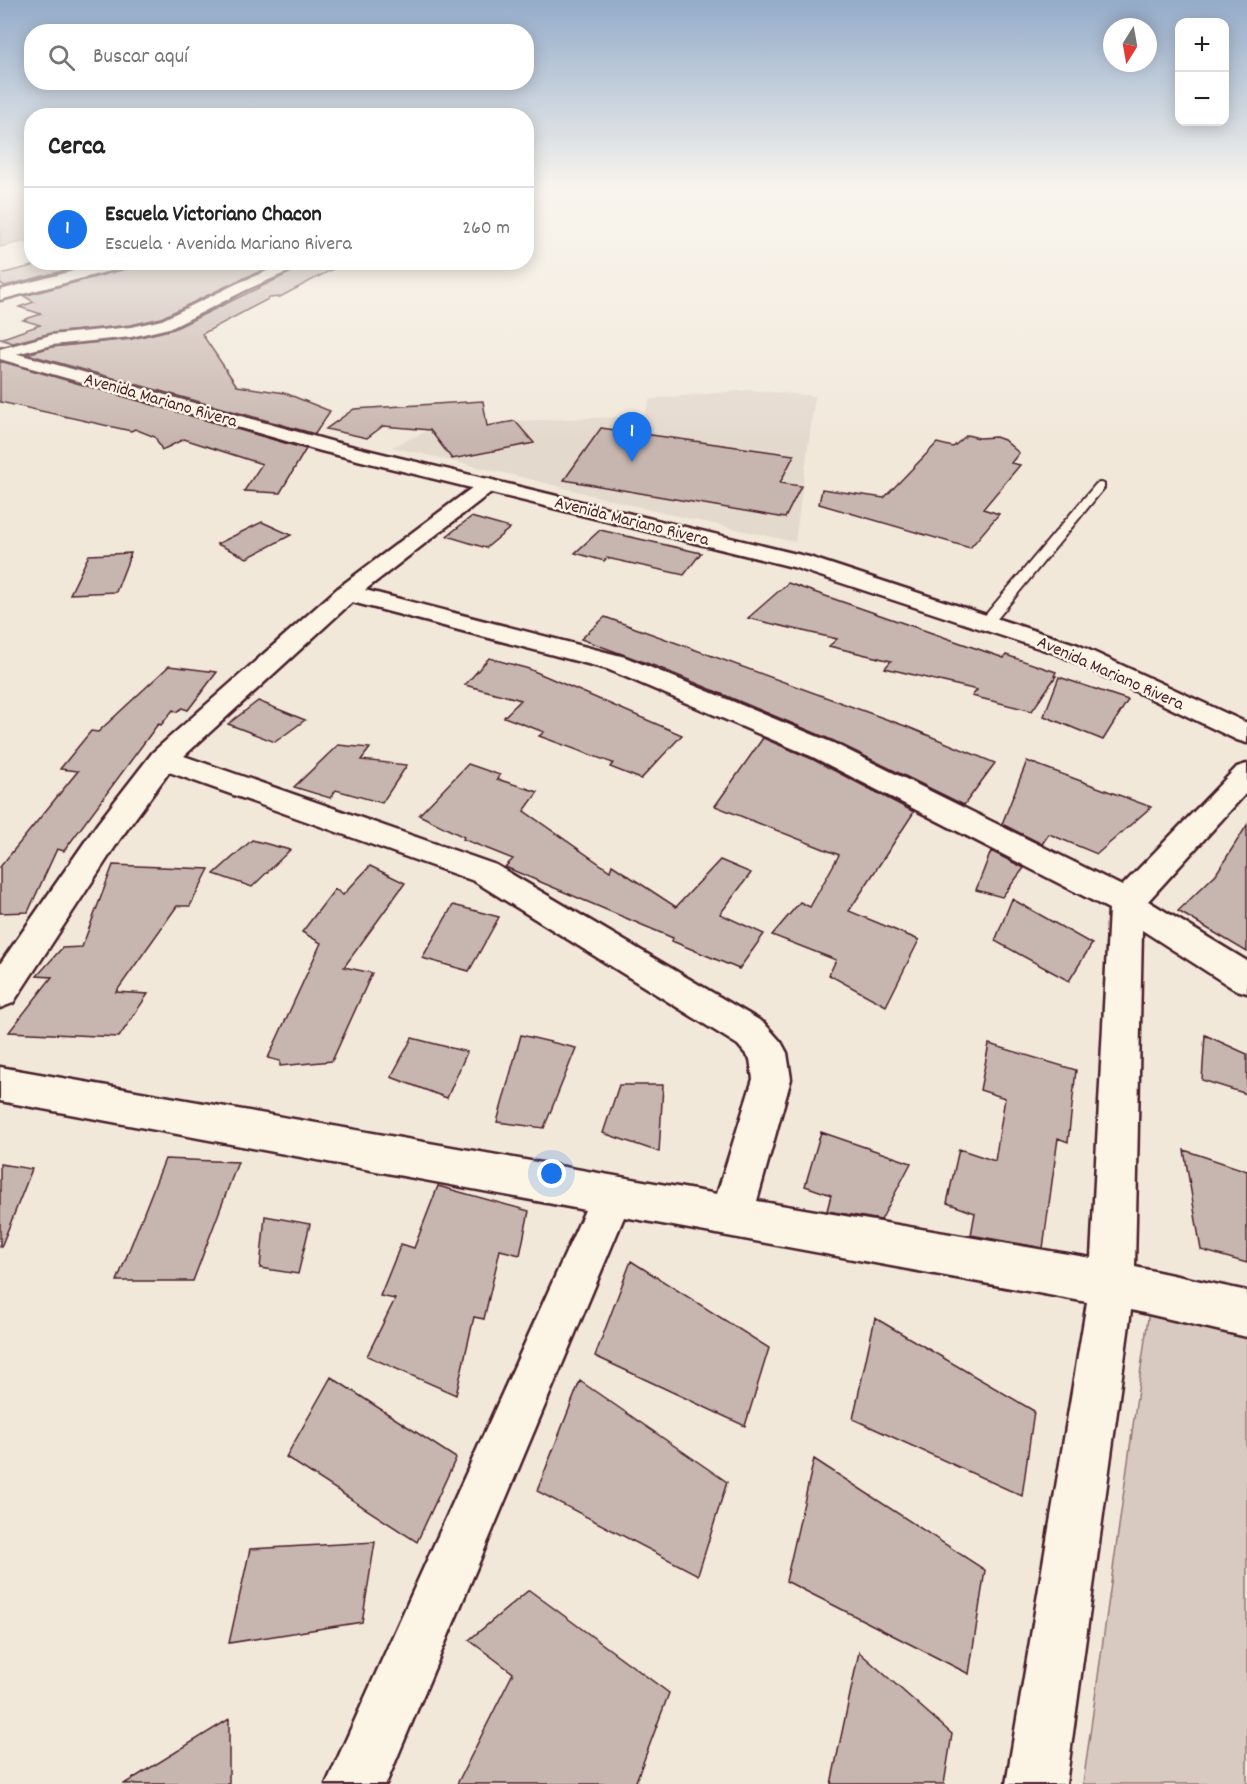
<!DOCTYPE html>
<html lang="es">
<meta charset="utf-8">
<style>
body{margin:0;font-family:Dekko,sans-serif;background:#f2f2f2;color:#222}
.controls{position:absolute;right:18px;top:18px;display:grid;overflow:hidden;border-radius:12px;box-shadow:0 3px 15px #0003}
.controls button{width:54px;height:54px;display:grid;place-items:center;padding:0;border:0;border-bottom:2px solid #e0e0e0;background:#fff;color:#222;font:30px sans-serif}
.compass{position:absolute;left:1103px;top:18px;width:54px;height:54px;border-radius:50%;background:#fff;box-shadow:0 3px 15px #0003;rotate:191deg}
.you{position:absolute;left:552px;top:1174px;width:21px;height:21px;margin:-15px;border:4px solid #fff;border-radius:50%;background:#1a73e8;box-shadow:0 0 0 9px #1a73e833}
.badge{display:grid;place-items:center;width:39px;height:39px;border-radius:50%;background:#1a73e8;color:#fff;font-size:20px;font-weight:700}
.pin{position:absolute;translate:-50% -50px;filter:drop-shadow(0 2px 3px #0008)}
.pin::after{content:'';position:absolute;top:32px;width:21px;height:18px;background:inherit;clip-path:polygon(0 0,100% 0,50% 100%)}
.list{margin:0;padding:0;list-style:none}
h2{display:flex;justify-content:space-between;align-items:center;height:78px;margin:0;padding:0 24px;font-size:26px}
h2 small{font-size:20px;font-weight:400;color:#767676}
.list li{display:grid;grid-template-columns:39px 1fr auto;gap:18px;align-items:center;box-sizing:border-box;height:84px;padding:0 24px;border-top:2px solid #e0e0e0}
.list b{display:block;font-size:22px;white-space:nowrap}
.list p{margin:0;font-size:20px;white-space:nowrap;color:#767676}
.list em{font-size:20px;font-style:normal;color:#767676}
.icon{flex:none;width:33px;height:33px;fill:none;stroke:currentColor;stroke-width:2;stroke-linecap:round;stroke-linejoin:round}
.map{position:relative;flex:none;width:1247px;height:1784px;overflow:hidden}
.search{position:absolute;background:#fff;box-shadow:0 3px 15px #0003;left:24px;top:24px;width:510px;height:66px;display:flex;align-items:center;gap:15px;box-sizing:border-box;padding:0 21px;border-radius:24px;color:#767676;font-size:22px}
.panel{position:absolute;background:#fff;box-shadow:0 3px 15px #0003;left:24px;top:108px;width:510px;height:162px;border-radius:24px}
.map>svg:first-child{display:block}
</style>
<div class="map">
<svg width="1247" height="1784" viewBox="0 0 1247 1784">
<rect width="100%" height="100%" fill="#f1e8da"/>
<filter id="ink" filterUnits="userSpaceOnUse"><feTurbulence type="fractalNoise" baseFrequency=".0167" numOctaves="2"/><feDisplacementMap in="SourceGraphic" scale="12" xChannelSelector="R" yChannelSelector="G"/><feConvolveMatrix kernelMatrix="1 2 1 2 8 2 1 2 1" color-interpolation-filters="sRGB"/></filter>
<g filter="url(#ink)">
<path fill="#e4d9cd" d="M750,390l65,6 -20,146 -140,-31 -134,-34 -129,-30 33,-15 90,-11 129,-5 6,-17z"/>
<path fill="#d8cac0" stroke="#917476" stroke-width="1.5" d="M1247,1306v478h-164l66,-473z"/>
<path fill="#b6a19c" stroke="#8b6d6f" stroke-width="1.5" d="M0,191h31v49l-31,7z"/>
<path fill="#c7b6af" stroke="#4a1f2b" stroke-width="1.5" d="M48,262h49l-92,24 -5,-3v-9z
M136,262h146l-45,19 -76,37 -30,7 -80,8 -38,10 -13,-4 40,-14 -17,-5 18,-6 -22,-7 15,-5 -10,-6 109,-29z
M312,262h34l-66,35 -10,1 -68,36 35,52 48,7 45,18 -15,23 -288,-80 25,-7 80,-8 42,-10z
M0,361l306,88 -26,44 -36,-2 18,-27 -78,-25 -22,11 -7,-13 -20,-8 -4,2 -131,-29z
M483,401l4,25 28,-5 19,22 -82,16 -22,-29 -47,-4 -16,12 -41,-9 28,-20z
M601,428l193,27 -14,28 21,3 -16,32 -221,-38z
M967,435l12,3 17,-1 8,3 15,13 -8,10 9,2 -37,44 16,5 -29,34 -151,-44 3,-15 62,9 53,-55 16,4z
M471,517l39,11 -24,20 -39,-12z
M262,522l29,13 -44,23 -30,-14z
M600,530l101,23 -17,22 -77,-17 -3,3 -29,-8z
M131,553l-15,39 -46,2 19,-39z
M788,583l216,75 2,-3 50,17 -2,4h2l-24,35 -60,-15 5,-6 -92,-22 6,-7 -62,-15 8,-7 -89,-21z
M605,617l303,110 87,36 -31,42 -130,-64 -174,-73 -79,-29z
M489,658l40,11 153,66 -41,44 -31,-12 3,-4 -74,-27 5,-4 -40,-15 17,-17 -56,-15z
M169,666l48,6 -29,38 -6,-2 -5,4 -4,-2 -12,15 -3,-1 -94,127 -7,-2 -29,63 -28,1v-46l78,-96 -18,-2 31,-38 7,1z
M1059,677l69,23 -25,40 -59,-24z
M258,701l47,19 -30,22 -47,-18z
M763,738l49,21 102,53 -65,99 70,29 -33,66 -57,-31 7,-15 -64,-25 28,-33 10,5 29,-52 -124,-49z
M338,745l32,3 -9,12 46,5 -25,38 -46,-13 -6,8 -36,-11z
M1027,761l124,46 -54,47 -48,-20 -7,10 -40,-20z
M468,764l32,11 -3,4 41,13 -14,19 86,60 2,-6 64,42 44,-47 31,13 -31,41 44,20 -25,35 -67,-28 1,-3 -168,-71 8,-8 -50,-20 1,-2 -45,-22z
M1247,825v127l-69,-41 38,-37z
M252,840l38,10 -38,37 -38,-13z
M991,851l33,17 -22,29 -26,-7z
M113,865l96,4 -19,37h-13l-61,86 32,2 -29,43 -110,-5 43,-55 -15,-1 25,-28 20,-1z
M370,866l35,17 -61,84 28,6 -40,88 -52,5v-5l-12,-3 53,-115 -19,-11 33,-43 8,6z
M1012,899l80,45 -23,37 -74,-40z
M453,905l46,12 -30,54 -47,-13z
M521,1035l55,13 -32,80 -47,-6z
M1205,1035l42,19v40l-45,-14z
M412,1038l55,14 -20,46 -56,-21z
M989,1044l87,26 -8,72 -10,-4 -15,110 -72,-13 4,-22 -28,-10 12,-54 36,12 10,-63 -25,-8z
M619,1085h44l-4,67 -56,-19z
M821,1132l90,31 -30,57 -54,-9 4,-16 -26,-9z
M1184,1150l63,21v92l-46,-13z
M165,1159l73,3 -45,119h-76z
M0,1164l32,5 -31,78h-1z
M438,1186l91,25 -9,44 -20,-5 -16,69 -10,-2 -18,78 -89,-39 28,-57 -15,-3 21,-52 13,4z
M265,1216l45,8 -12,50 -38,-6z
M631,1261l138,87 -24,78 -150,-70z
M875,1318l159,93 -12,85 -169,-77z
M331,1377l125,81 -39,84 -131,-85z
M580,1381l147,101 -29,93 -161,-84z
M814,1459l171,111 -16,104 -183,-93z
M375,1542l-13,80 -133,21 21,-94z
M529,1590l140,103 -34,91h-178l56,-111 -44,-33z
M859,1652l93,82 -8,50h-113z
M229,1719v65h-105z"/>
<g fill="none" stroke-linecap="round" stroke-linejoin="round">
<g stroke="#4a1f2b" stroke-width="4">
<path id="lane" d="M1100,483l4,1v4l-112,137h-10l-2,-3 2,-3 114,-135z"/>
</g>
<g stroke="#4a1f2b" stroke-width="5">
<path id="street" d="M108,262h26l-2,3 -132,35v-10z
M289,262h21l-62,27 -75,38 -42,10 -79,8 -52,13v-9l51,-14 80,-8 31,-7 76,-37z
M488,479l7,2 4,4 -4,4 -130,101 260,67 208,86 289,143 115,-119 10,-3v28l-99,109 99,60v32l-13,-4 -92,-59 -7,337 112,24v46l-116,-27 -65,474h-60l81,-482 -463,-85 -238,567h-60l259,-574 -585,-109v-34l717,127 36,-115 -3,-20 -12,-14 -264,-164 -305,-109 -49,67 -107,164 -13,5v-44l98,-141 55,-71 185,-164 143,-107zM352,602l255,67 206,88 296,152 -18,349 -334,-57 34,-122 -4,-26 -6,-11 -17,-19 -268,-158 -312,-109z"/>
</g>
<g stroke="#4a1f2b" stroke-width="5">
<path id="secondary" d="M0,349l334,93 475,115 269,88 169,78v20l-10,-3 -177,-85 -267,-88 -472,-116 -321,-92z"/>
</g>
<use href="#lane" fill="#fcf5e5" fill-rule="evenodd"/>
<use href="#street" fill="#fcf5e5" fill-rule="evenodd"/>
<use href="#secondary" fill="#fcf5e5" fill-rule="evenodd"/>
</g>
</g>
<linearGradient id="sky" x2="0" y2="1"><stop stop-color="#94acca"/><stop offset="0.43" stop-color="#f9f5ee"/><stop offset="1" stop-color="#f9f5ee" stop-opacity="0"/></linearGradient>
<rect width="1247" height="441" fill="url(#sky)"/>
<g text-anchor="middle" stroke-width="5" stroke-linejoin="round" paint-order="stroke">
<g font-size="18" fill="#4a1f2b" stroke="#fcf5e5">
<text transform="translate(161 399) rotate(16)" y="6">Avenida Mariano Rivera</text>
<text transform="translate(632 520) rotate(14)" y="6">Avenida Mariano Rivera</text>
<text transform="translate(1111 672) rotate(24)" y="6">Avenida Mariano Rivera</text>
</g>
</g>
</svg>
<div class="controls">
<button>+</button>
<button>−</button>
</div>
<svg class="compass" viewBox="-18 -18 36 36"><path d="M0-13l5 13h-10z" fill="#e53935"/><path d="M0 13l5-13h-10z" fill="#767676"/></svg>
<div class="you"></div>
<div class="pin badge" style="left:632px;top:462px">1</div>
<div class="search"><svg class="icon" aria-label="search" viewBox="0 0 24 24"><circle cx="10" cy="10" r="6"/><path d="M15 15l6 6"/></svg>Buscar aquí</div>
<section class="panel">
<h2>Cerca<small></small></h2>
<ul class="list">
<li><span class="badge">1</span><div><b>Escuela Victoriano Chacon</b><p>Escuela · Avenida Mariano Rivera</p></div><em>260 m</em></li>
</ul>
</section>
</div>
